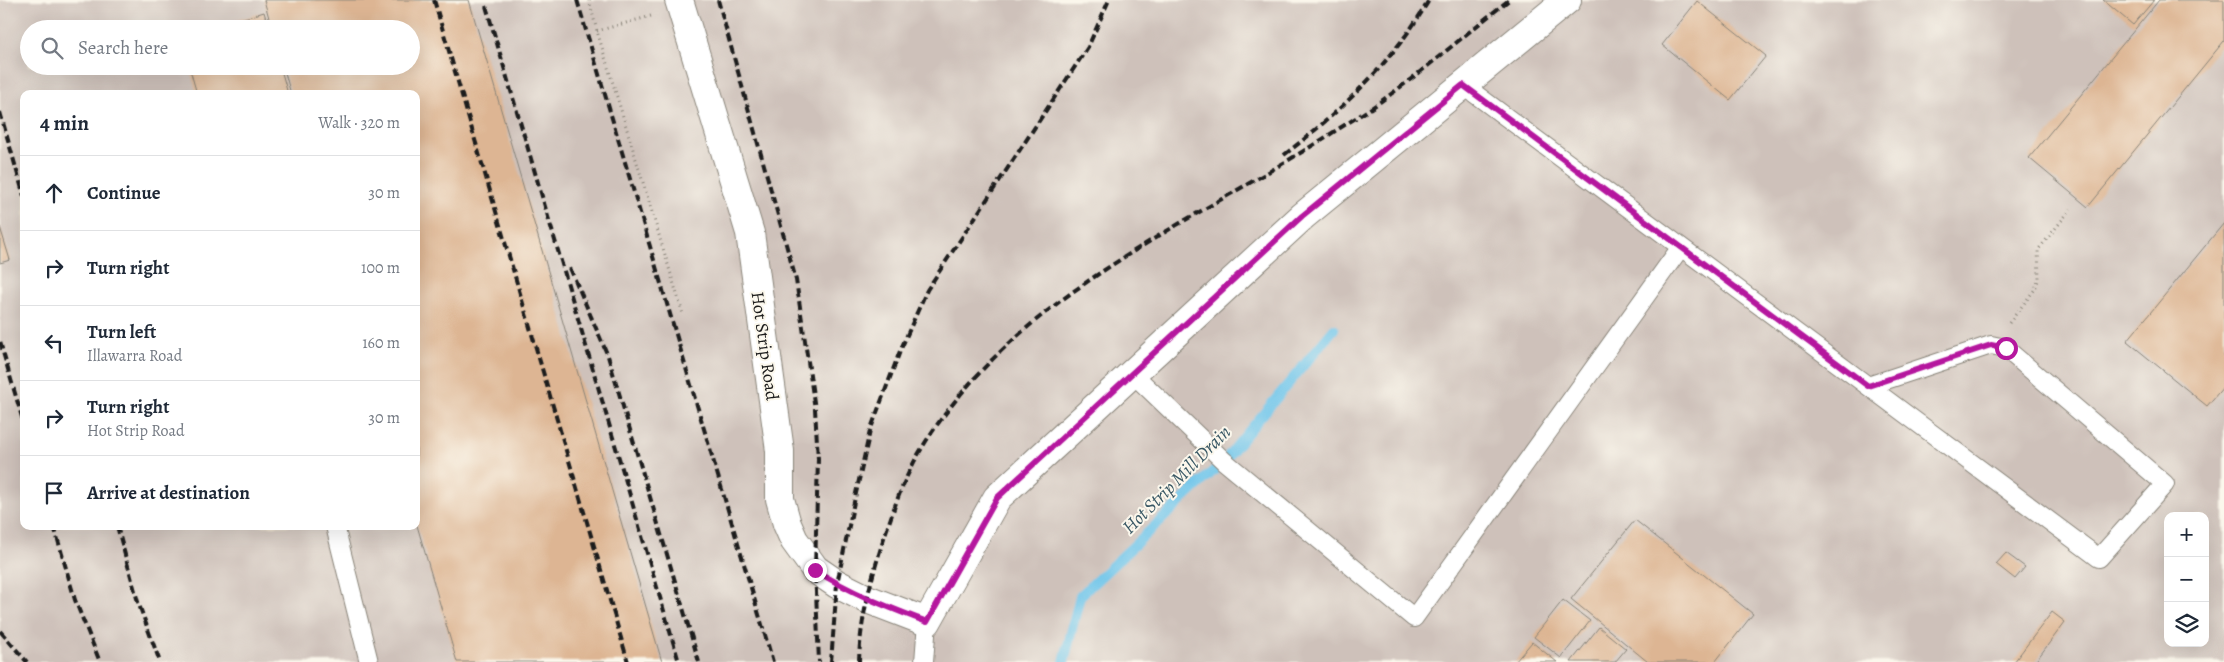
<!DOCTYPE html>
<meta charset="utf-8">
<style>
body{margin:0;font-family:Alegreya,serif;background:#f2f2f3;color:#1f2937}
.controls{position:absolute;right:15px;bottom:15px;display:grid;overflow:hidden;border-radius:10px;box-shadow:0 5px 20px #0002}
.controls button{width:45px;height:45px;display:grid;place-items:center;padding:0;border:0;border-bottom:1px solid #e0e1e3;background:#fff;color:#1f2937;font:25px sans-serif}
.stop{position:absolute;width:15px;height:15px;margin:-11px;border:4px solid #b5179e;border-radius:50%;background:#fff}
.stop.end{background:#b5179e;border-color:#fff;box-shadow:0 1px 5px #0008}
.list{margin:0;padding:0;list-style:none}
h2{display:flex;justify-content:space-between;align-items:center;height:65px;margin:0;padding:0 20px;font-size:21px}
h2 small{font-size:16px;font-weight:400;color:#747a83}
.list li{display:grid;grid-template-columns:32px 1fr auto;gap:15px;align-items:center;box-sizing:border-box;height:75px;padding:0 20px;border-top:1px solid #e0e1e3}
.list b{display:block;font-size:19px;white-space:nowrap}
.list p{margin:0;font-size:16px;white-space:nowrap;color:#747a83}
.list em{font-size:16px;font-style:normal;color:#747a83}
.icon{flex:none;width:28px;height:28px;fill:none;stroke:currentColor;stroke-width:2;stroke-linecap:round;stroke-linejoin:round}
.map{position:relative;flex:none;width:2224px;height:662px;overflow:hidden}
.search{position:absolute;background:#fff;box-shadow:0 5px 20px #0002;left:20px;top:20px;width:400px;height:55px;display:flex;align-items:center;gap:12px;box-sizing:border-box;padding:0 18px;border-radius:28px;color:#747a83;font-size:19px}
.panel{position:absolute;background:#fff;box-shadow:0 5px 20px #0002;left:20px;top:90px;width:400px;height:440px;border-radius:10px}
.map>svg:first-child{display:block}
</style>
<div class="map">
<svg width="2224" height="662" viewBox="0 0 2224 662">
<rect width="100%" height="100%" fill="#fbf7ec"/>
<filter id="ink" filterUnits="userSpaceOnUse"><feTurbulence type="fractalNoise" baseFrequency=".02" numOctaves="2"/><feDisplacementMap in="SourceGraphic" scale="10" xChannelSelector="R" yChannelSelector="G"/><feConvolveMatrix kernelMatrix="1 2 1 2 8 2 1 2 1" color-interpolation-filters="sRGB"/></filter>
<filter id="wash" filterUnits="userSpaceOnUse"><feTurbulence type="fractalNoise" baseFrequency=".0096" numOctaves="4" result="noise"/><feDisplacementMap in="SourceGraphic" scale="20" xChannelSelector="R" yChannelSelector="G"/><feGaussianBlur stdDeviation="1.12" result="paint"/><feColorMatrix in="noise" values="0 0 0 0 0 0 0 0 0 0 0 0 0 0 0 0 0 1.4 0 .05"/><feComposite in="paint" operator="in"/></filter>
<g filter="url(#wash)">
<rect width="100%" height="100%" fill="#f5ead3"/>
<path fill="#cec1ba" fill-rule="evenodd" d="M0,0h2224v662h-2224zM29,29h382v37h-382zM24,94h392v432h-392zM2168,516h37v127h-37z"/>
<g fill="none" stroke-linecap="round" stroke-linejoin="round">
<path stroke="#6dc4ea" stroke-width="10" d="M1064,662l16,-66 144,-135 110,-132"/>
</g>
<g id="blocks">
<path fill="#ddb593" d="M264,0h205l193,662h-205l-41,-140v-428h-125l-8,-28h128v-37h-139z
M2103,0h51l-21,25z
M2159,0h65v41l-136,166 -59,-49z
M1697,1l69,55 -36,44 -68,-55z
M264,12l5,17h-57v-1z
M189,66h91l8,28h-91z
M2224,223v163l-17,20 -80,-65z
M0,227l10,33 -10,3z
M1635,520l118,94 -38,48h-67l-77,-63z
M2006,553l19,14 -10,12 -19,-15z
M1563,600l27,21 -29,37 -27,-21z
M2052,612l13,10 -30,40h-21z
M1599,627l27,22 -11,13h-44z
M1532,642l25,20h-42z"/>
</g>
</g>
<g filter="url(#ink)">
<use href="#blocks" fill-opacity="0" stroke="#888378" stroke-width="1"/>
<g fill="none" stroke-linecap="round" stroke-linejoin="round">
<g stroke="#888378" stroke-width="20">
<path id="lane" d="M1463,85l405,301 123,-41 14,3 160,136 -66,74 -231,-172
M1132,373l92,88 190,157 267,-371
M335,526l34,136
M924,662l3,-40"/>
</g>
<g stroke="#888378" stroke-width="30">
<path id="street" d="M679,0l71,233 30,218v48l7,25 7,16 21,29 22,15 30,15 60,23 70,-124 306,-282 264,-216"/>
</g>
<path stroke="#888378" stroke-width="3" stroke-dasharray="1 4" stroke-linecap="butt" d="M589,0l8,31 86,283
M597,31l54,-15
M2009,323l26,-34 4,-11 -1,-28 33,-41"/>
<use href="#lane" stroke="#fff" stroke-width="18"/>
<use href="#street" stroke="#fff" stroke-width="28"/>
<path stroke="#1c1c1c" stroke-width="4" stroke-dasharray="8 4" stroke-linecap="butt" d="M434,0l194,662
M577,0l196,662
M718,0l78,280 19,129 3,50 -3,110 4,93
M486,6l193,656
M0,112l24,84
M1284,155c56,-43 109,-93 145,-155
M570,268l38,88 91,306
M0,342l24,82
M54,526l21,74 25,62
M117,526l21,76 22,60
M0,631l27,31
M831,662l6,-78 15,-73 18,-80 30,-80 27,-61 161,-243 21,-47
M859,662c1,-42 12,-83 25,-124 8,-24 16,-49 28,-72 11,-22 25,-42 40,-61 96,-123 245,-186 374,-268 21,-14 44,-27 65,-43 40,-29 78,-63 118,-94"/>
</g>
</g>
<g fill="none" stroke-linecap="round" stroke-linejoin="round" filter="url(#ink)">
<path stroke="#b5179e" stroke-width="6" d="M815,570c36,23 73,37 112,52l70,-124 305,-282 161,-131 405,301 123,-41 15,3"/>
</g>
<g text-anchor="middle" stroke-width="4" stroke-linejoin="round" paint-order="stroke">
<g font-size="18" fill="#1c1c1c" stroke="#fbf7ec">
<text transform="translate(765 346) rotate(82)" y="6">Hot Strip Road</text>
</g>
<g font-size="19" font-style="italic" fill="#385764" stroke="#fbf7ec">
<text transform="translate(1176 479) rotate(-45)" y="7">Hot Strip Mill Drain</text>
</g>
</g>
</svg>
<div class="controls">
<button>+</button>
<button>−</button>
<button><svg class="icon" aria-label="layers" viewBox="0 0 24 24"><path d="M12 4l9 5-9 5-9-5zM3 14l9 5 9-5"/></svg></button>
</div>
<div class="stop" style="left:2006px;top:348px"></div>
<div class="stop end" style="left:815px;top:570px"></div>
<div class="search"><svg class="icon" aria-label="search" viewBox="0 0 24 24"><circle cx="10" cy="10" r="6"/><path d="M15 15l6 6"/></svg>Search here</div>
<section class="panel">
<h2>4 min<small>Walk · 320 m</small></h2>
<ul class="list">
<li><svg class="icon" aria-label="ahead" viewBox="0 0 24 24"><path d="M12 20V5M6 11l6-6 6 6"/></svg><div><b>Continue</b></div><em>30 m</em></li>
<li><svg class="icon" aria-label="right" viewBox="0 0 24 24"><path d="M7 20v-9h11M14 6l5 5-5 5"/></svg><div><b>Turn right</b></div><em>100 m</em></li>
<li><svg class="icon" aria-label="left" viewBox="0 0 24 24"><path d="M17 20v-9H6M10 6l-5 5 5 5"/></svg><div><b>Turn left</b><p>Illawarra Road</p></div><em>160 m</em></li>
<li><svg class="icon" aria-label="right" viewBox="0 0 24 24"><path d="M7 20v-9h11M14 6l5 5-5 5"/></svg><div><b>Turn right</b><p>Hot Strip Road</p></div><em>30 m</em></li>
<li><svg class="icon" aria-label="arrive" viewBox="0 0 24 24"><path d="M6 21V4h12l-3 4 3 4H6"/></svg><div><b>Arrive at destination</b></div></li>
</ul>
</section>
</div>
